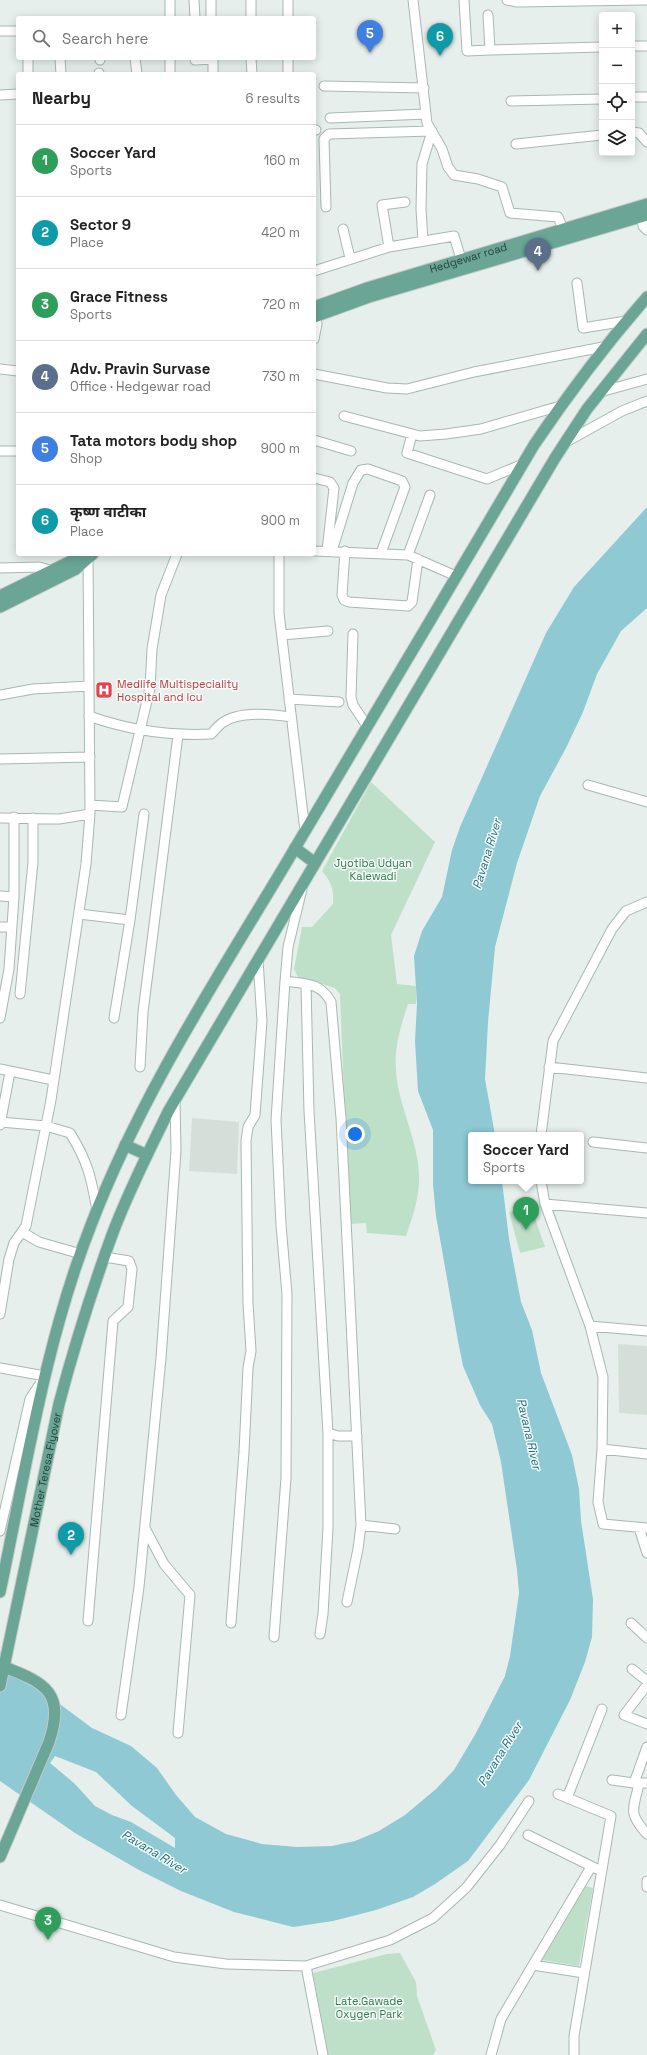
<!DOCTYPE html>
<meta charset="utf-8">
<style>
body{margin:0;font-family:"Space Grotesk","Noto Sans Devanagari",sans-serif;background:#f6f6f6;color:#222}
.controls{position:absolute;right:12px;top:12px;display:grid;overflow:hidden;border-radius:4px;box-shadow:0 2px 10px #0003}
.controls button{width:36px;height:36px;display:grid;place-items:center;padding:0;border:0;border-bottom:1px solid #e0e0e0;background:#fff;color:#222;font:20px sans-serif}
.you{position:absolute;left:355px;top:1134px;width:14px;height:14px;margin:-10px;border:3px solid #fff;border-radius:50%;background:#1a73e8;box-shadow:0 0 0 6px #1a73e833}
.badge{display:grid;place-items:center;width:26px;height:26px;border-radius:50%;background:#0f766e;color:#fff;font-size:13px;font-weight:700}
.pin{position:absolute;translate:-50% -33px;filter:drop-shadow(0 1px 2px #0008)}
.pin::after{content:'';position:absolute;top:21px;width:14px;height:12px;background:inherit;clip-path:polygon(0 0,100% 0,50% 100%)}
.popup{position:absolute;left:468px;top:1132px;width:116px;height:52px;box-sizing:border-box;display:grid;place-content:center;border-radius:4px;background:#fff;filter:drop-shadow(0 1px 3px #0005);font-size:13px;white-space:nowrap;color:#767676}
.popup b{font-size:15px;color:#222}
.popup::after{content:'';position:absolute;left:50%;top:100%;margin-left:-8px;border:8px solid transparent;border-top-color:#fff}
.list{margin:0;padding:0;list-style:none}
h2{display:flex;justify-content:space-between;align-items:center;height:52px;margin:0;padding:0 16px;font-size:17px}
h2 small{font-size:13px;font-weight:400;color:#767676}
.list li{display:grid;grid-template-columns:26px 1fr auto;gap:12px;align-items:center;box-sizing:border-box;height:72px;padding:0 16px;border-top:1px solid #e0e0e0}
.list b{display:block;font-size:15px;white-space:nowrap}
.list p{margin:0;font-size:13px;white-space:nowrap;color:#767676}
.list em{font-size:13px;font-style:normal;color:#767676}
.icon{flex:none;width:22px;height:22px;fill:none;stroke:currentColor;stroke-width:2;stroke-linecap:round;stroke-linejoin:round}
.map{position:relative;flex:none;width:647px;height:2055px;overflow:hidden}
.search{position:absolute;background:#fff;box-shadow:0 2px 10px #0003;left:16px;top:16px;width:300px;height:44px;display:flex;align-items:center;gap:10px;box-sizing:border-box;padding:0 14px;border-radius:4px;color:#767676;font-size:15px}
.panel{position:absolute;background:#fff;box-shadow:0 2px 10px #0003;left:16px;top:72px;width:300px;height:484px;border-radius:4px}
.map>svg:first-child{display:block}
</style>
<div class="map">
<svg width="647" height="2055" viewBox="0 0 647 2055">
<rect width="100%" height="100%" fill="#e6efeb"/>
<path fill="#d4dfda" d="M192,1118l47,4 -2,52 -48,-3z
M618,1344l29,2v69l-28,-2z"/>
<path fill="#bfe0c8" d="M371,782l64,60 -44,93 6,49 19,2v18h-8c-7,22 -14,43 -12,66 2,38 25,74 23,113 -1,18 -7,36 -13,53l-39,-3 -1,-10 -17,1 -9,-230 -5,-6 -37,-11 -4,-8 8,-42h10l21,-23c1,-14 -2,-23 -11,-33z
M531,1207l14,40 -25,6 -11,-41z
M586,1886l7,2 -14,78 -37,-6z
M400,1953l16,29 1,14 19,54 -3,5h-105l-15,-82 74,-19z"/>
<path fill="#8ec9d4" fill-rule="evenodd" d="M647,507v101l-26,23 -24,43 -14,38 -17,36 -26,48 -23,67 -22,84 -7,75 -3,57 10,56h-24v46h31l7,58 12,63 11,28 9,43 31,82 7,34 2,32 12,78 -1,38 -7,25 -15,38 -41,80 -61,81 -33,23 -22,13 -37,13 -43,11 -40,6 -59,-15 -53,-21 -42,-21 -64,-37 -75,-52v-129l57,50 35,26 39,18 26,22 19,27 19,22 31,17 36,10 35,3 35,-1 23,-5 24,-10 26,-16 31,-26 18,-19 22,-37 29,-57 5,-20 9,-63 -2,-23 -16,-108 -9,-38 -12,-19 -17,-39 -5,-25 -22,-125 -3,-32v-54l-15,-39 -3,-50 2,-37 -3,-48 8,-25 20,-34 10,-47 8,-23 86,-194 28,-46zM55,1756l41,16 36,34 43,32v10l-44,-26 -19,-7 -17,-9 -21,-23 -24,-20z"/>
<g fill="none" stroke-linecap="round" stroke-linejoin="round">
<g stroke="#a8b8b2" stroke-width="11">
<path id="minor" d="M170,0v18
M194,0l1,18
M211,0v18
M413,0l14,123 15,26 6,18 6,8 24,4 24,8 8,26 48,4 7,17
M464,0l3,51 23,-1
M507,0l10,2 130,-2
M488,15l2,35 112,-3
M251,18v-18
M288,18v-18
M0,31h18
M632,46h15
M135,58l2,16
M170,58v16
M195,58v2l18,-1
M213,58v16
M251,58l1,16
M60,59l1,15
M100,60v-2
M99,73v1
M28,74v-16
M288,74v-16
M324,86l100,2
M0,95l18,-1
M632,97h15
M511,101l91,-2
M330,118l96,-4
M314,130h2
M632,132l7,1 8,9
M516,144l86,-9
M326,207l-2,-68 5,-5 103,-3 -10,33 -1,45 2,32
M641,212l2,14 4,4
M343,229l7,29
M389,247l-7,-42 23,-3
M314,271l75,-24 65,-11 7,23
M577,283l6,45 43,-7
M314,313l3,11 -3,15
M0,369l18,2
M314,374l73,14 20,1 67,-17 129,-25
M600,392l47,-13
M344,416l76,20 26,-2 35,-5 79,-23
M412,434l-5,19 80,26 36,-15
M314,440l37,11
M566,442l56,-31 25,-10
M0,451h18
M314,478l16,4 4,6 -7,63
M314,551l94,4 48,21
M332,551l21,-68 8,-13 7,-1 34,12 3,6 -24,66
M345,551l-3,44 2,5 5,2 59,4 4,-4 6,-43
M279,554v59l26,218
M408,555l22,-60
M0,568l39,-1 14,4
M353,634l-2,63 2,8 14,21
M282,635l46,-4
M0,695l33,-6 56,-3
M289,699l50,3
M89,716c39,14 81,20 122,18 3,-3 7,-8 11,-11 16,-12 50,-9 69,-6
M0,759l90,-2
M588,785l59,17
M90,805l32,2 28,-119 2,-39 9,-54 16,-41
M0,818l59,1 31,-5
M302,889l-14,58 -3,34c20,3 35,1 46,21l10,116 20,407 -3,24 -11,53
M0,896l14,1
M79,914l51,6 -16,98
M130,920l14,-106
M0,927h12
M306,984l3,127 19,322v95l-5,86 -3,20
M20,994l13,-132v-44
M0,1018l9,-49 5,-72v-80
M140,1067l3,-55 35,-277
M549,1067l98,11
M0,1069l53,11
M0,1122l46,4 24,7c18,29 21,44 27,77
M0,1125l10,-53
M541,1135l12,-94 59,-112 14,-18 21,-9
M593,1142l54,6
M541,1181l4,23 45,122 13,51 -1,72 -4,53 5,22 44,4
M545,1204l102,9
M22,1232l17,10 42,12
M0,1314l9,-55 5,-16 12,-17 25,-126 35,-236 4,-50 -2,-260
M590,1326l57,5
M0,1368l45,8 -15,23 -30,132
M328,1433l10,3h19
M602,1449l45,5
M361,1525l34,4
M145,1528l19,36 26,31 -12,138
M639,1528l8,25
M88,1621l25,-300 15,-14 4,-38 -3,-8 -24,-4
M231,1623l13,-171 4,-84 3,-17 -3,-48 -2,-162 2,-14 7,-12 7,-94 -4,-61
M631,1623l16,15
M274,1637l12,-159 1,-184 -6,-69 -5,-105 9,-139
M632,1669l15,12
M647,1685l-23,30 23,9
M121,1715l18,-128 22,-229 15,-207 -1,-52
M647,1747l-13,36h13
M612,1780l22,3
M639,1784c-6,26 -11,29 8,50
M558,1794l53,22 -37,220v19
M567,1798l35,-89
M528,1835l69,34
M647,1881v6
M0,1905l174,52 52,7 80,2 84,-26 43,-22 33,-30 34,-43 29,-44
M533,1965l51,8
M306,1966l17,89
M491,2055l10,-36 10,-17 80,-135"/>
</g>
<g stroke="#c2cac8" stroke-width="13">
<g id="major">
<path id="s1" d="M314,307l53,-19 280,-84"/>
<path d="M314,317l55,-20 278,-82"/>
<path d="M0,596l71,-35 9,-7"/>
<path d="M0,607l76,-38 17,-15"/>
<path d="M295,848l20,15"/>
<path d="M125,1145l22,10"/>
<path d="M0,1592c26,-123 45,-250 91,-367 48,-126 122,-240 191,-355 85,-142 168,-283 252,-425 35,-52 72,-101 113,-148"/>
<path id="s2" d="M0,1686l59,-282c15,-57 33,-114 53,-169 16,-43 37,-84 57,-125l386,-652 32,-49 60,-75"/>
<path d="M0,1857l49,-115c16,-48 -2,-59 -45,-75"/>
</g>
</g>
<use href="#minor" stroke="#fff" stroke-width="9"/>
<use href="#major" stroke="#6aa596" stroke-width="11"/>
</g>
<defs>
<g id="hospital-square" transform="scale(0.9)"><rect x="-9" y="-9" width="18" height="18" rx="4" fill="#e0444e" stroke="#f7fbf9"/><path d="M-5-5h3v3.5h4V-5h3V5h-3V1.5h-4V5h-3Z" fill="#fff"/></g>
</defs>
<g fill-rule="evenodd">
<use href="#hospital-square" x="104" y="690"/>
</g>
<g text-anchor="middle" stroke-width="3" stroke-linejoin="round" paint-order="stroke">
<g font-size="11" fill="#24423a" stroke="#f7fbf9">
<text dy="4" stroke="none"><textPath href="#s1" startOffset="162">Hedgewar road</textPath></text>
<text dy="4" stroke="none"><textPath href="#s2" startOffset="221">Mother Teresa Flyover</textPath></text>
</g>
<g font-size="11" fill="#be3a42" stroke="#f7fbf9" text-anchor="start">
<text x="117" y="688">Medlife Multispeciality<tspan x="117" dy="13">Hospital and Icu</tspan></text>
</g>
<g font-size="11" fill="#2d7a4b" stroke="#f7fbf9">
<text x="373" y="867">Jyotiba Udyan<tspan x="373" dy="13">Kalewadi</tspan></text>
<text x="369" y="2005">Late.Gawade<tspan x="369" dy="13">Oxygen Park</tspan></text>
</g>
<g font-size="12" font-style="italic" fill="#1c6f80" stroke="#f7fbf9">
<text transform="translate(487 854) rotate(-73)" y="4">Pavana River</text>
<text transform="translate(529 1434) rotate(77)" y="4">Pavana River</text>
<text transform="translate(500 1754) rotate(-58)" y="4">Pavana River</text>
<text transform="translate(154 1852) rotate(31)" y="4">Pavana River</text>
</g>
</g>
</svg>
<div class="controls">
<button>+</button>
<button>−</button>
<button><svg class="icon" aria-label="locate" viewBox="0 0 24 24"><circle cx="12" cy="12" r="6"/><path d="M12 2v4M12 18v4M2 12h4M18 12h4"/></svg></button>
<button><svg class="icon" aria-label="layers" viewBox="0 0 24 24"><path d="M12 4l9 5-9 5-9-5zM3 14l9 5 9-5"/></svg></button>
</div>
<div class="you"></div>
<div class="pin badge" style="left:526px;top:1230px;background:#2e9e5b">1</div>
<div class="popup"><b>Soccer Yard</b>Sports</div>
<div class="pin badge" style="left:71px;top:1555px;background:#0f9aa8">2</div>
<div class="pin badge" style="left:48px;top:1940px;background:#2e9e5b">3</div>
<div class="pin badge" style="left:538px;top:271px;background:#5c6f8a">4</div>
<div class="pin badge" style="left:370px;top:53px;background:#3f7fe0">5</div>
<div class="pin badge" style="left:440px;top:56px;background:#0f9aa8">6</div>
<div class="search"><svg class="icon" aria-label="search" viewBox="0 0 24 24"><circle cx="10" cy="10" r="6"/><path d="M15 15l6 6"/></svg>Search here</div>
<section class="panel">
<h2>Nearby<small>6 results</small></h2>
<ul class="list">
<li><span class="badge" style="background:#2e9e5b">1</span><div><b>Soccer Yard</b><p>Sports</p></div><em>160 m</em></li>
<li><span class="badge" style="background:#0f9aa8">2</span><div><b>Sector 9</b><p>Place</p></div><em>420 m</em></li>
<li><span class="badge" style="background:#2e9e5b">3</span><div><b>Grace Fitness</b><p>Sports</p></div><em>720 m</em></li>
<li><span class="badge" style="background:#5c6f8a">4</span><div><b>Adv. Pravin Survase</b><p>Office · Hedgewar road</p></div><em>730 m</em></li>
<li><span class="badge" style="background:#3f7fe0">5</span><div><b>Tata motors body shop</b><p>Shop</p></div><em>900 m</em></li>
<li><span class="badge" style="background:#0f9aa8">6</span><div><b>कृष्ण वाटीका</b><p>Place</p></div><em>900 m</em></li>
</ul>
</section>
</div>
